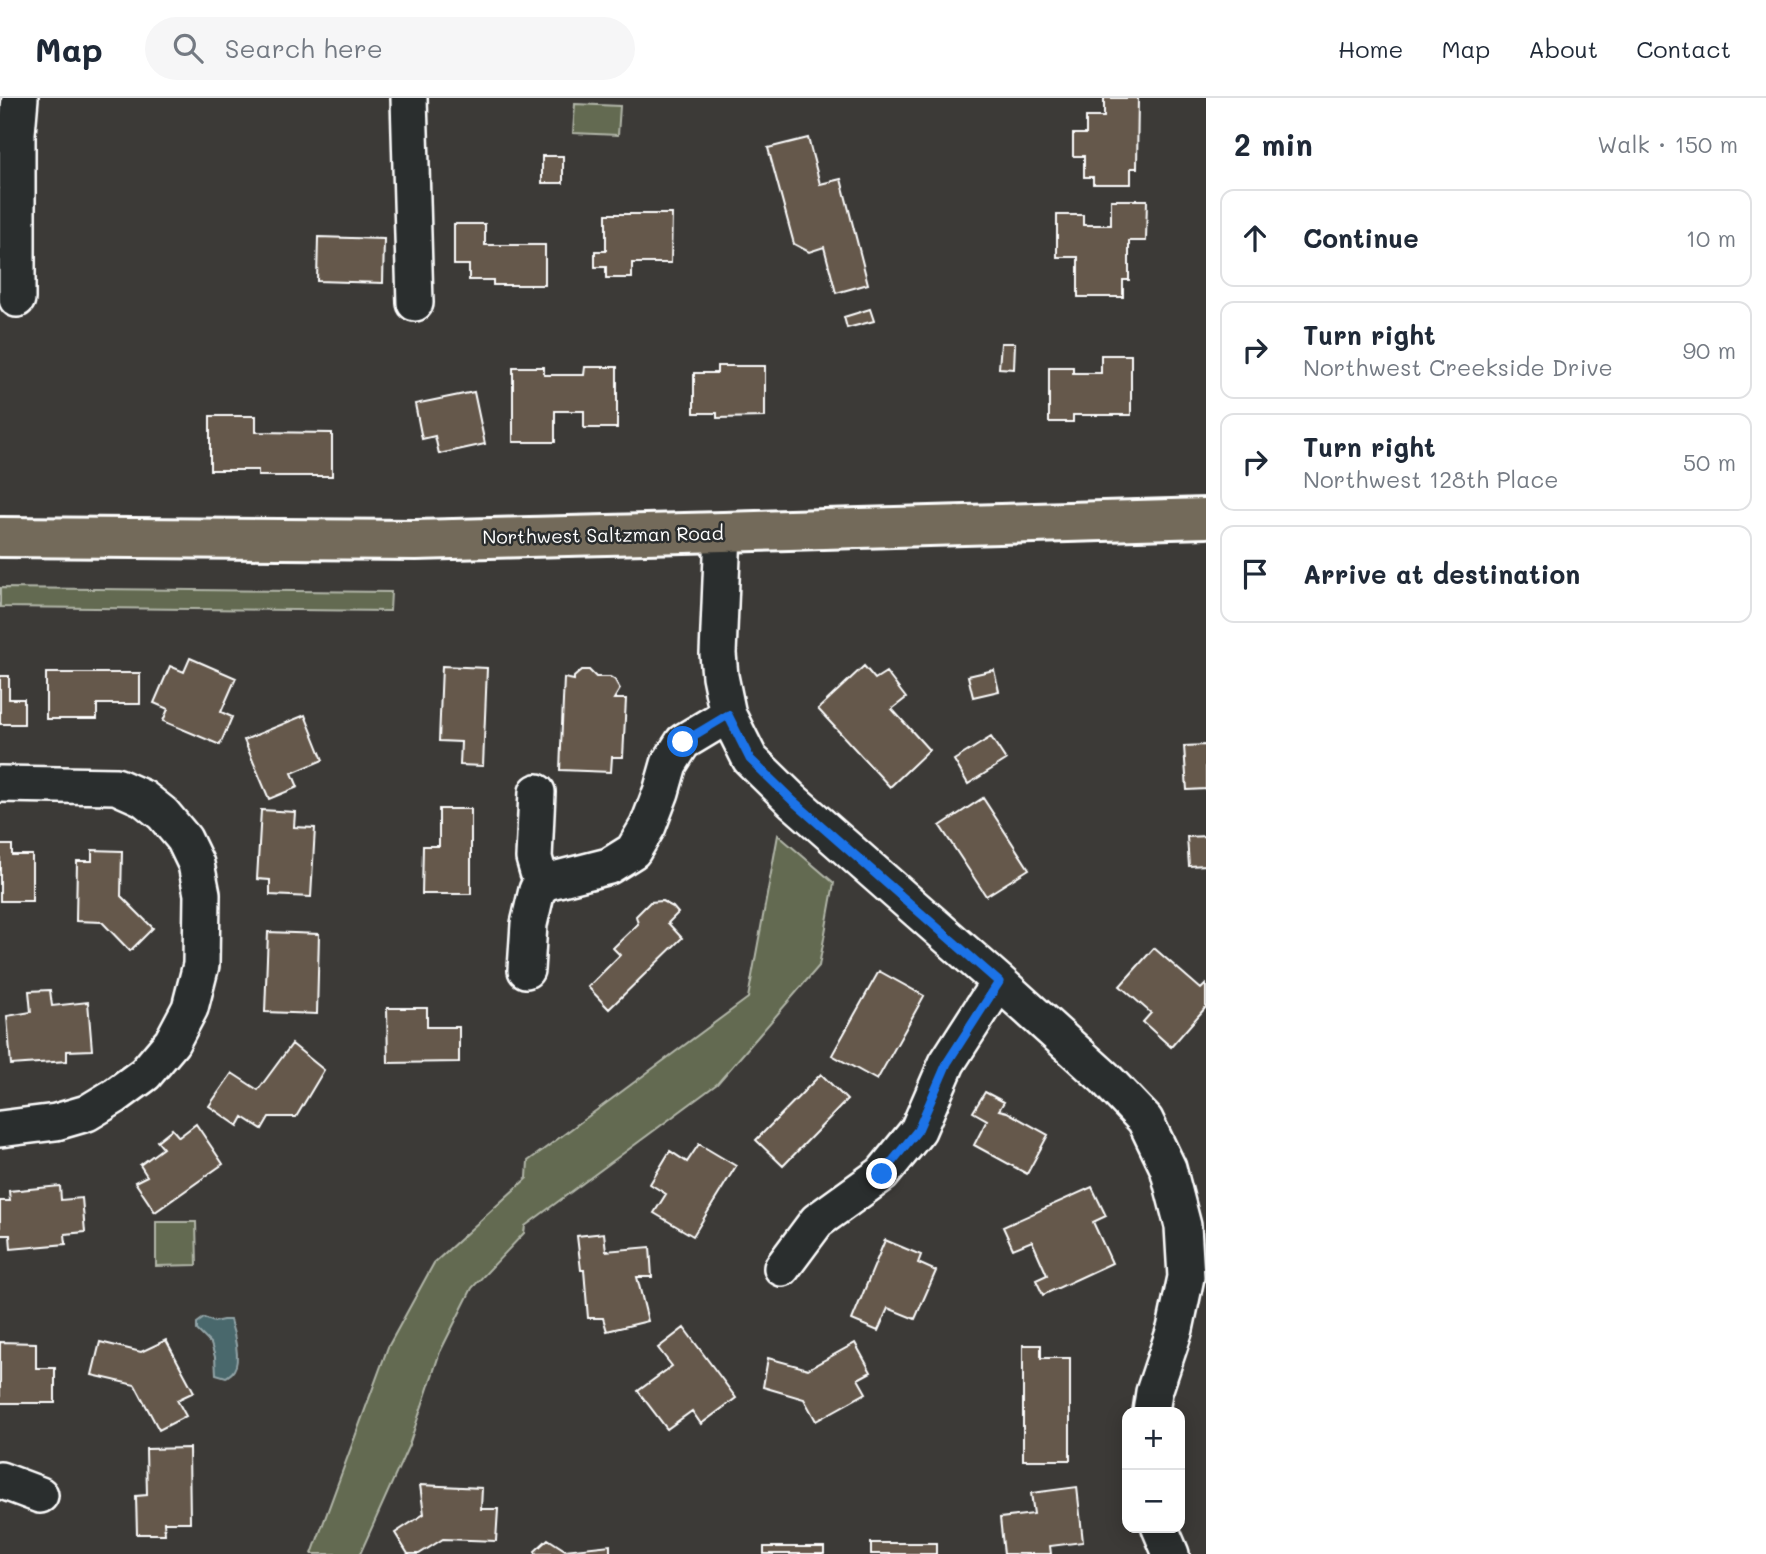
<!DOCTYPE html>
<meta charset="utf-8">
<style>
body{margin:0;font-family:Mali,sans-serif;background:#f6f6f7;color:#1f2937}
.controls{position:absolute;right:21px;bottom:21px;display:grid;overflow:hidden;border-radius:14px;box-shadow:0 4px 18px #0003}
.controls button{width:63px;height:63px;display:grid;place-items:center;padding:0;border:0;border-bottom:2px solid #e0e1e3;background:#fff;color:#1f2937;font:35px sans-serif}
.stop{position:absolute;width:21px;height:21px;margin:-16px;border:5px solid #1a73e8;border-radius:50%;background:#fff}
.stop.end{background:#1a73e8;border-color:#fff;box-shadow:0 2px 7px #0008}
.list{margin:0;padding:0;list-style:none}
h2{display:flex;justify-content:space-between;align-items:center;height:91px;margin:0;padding:0 28px;font-size:30px}
h2 small{font-size:23px;font-weight:400;color:#747a83}
.list li{display:grid;grid-template-columns:46px 1fr auto;gap:21px;align-items:center;box-sizing:border-box;height:98px;margin:0 14px 14px;padding:0 14px;border:2px solid #e0e1e3;border-radius:14px}
.list b{display:block;font-size:26px;white-space:nowrap}
.list p{margin:0;font-size:23px;white-space:nowrap;color:#747a83}
.list em{font-size:23px;font-style:normal;color:#747a83}
.icon{flex:none;width:38px;height:38px;fill:none;stroke:currentColor;stroke-width:2;stroke-linecap:round;stroke-linejoin:round}
.map{position:relative;flex:none;width:1206px;height:1456px;overflow:hidden}
header{display:flex;align-items:center;gap:42px;box-sizing:border-box;height:98px;padding:0 35px;background:#fff;border-bottom:2px solid #e0e1e3}
header strong{font-size:33px}
nav{display:flex;gap:38px;margin-inline-start:auto;font-size:24px}
.search{width:490px;height:63px;background:#f6f6f7;display:flex;align-items:center;gap:18px;box-sizing:border-box;padding:0 24px;border-radius:38px;color:#747a83;font-size:26px}
main{display:flex}
aside{flex:1;background:#fff}
.map>svg:first-child{display:block}
</style>
<header>
<strong>Map</strong>
<div class="search"><svg class="icon" aria-label="search" viewBox="0 0 24 24"><circle cx="10" cy="10" r="6"/><path d="M15 15l6 6"/></svg>Search here</div>
<nav><a>Home</a><a>Map</a><a>About</a><a>Contact</a></nav>
</header>
<main>
<div class="map">
<svg width="1206" height="1456" viewBox="0 0 1206 1456">
<rect width="100%" height="100%" fill="#3c3a37"/>
<filter id="ink" filterUnits="userSpaceOnUse"><feTurbulence type="fractalNoise" baseFrequency=".0143" numOctaves="2"/><feDisplacementMap in="SourceGraphic" scale="14" xChannelSelector="R" yChannelSelector="G"/><feConvolveMatrix kernelMatrix="1 2 1 2 8 2 1 2 1" color-interpolation-filters="sRGB"/></filter>
<g filter="url(#ink)">
<path fill="#636b51" stroke="#b1b5a8" stroke-width="2" d="M575,6l45,2 -2,29 -45,-2z
M0,490l391,4 -1,19 -390,-4z
M778,737l56,48 -15,83 -102,118 -192,142 -1,7 -52,55 -32,64 -31,93 -49,109h-48l76,-207 46,-84 93,-85 1,-17 220,-163z
M156,1124h40l1,43 -41,1z"/>
<path fill="#4a676c" stroke="#92a4a7" stroke-width="2" d="M204,1220l10,4 9,-2h7c4,12 11,40 4,50 -2,4 -5,5 -8,7l-10,-3 -1,-17 -4,-13 -14,-14v-7z"/>
<path fill="#65594c" stroke="#fff" stroke-width="2" d="M1104,0h34l-1,70h-6v16h-38v-7h-9v-21h-11v-22h13v-17h18z
M808,40l12,46 21,-5 27,105 -32,9 -12,-46 -15,5 -15,-8 -26,-96z
M542,58h21v27h-21z
M1111,102h36l-1,41h-17v39h-6v17h-45v-40h-21v-42h26v10h28z
M606,116h66l-1,49h-39v15h-26v-11h-11v-16h11z
M454,126h31v21h60v40h-52v-5h-24v-15h-15z
M318,139l66,2 -1,44 -66,-2z
M870,211l4,12 -27,7 -3,-11z
M1001,245h14l-1,26 -15,-1z
M1101,257h30v60h-58v7h-24v-55h24v6h28z
M717,268h48v51l-48,1v-5h-23v-40h23z
M513,269h31v8h40l1,-8h32v61h-33v-17h-29v31h-42z
M474,294l11,52 -46,10 -4,-18 -13,3 -7,-35z
M210,318h46v16l76,1v43h-74v-6h-48z
M190,560l46,20 -15,34 11,5 -12,28 -57,-24 5,-12 -14,-6 16,-37 14,6z
M442,568l45,2 -4,98 -23,-1 1,-23 -22,-1z
M864,568l11,13 11,-7 20,26 -14,11 37,41 -39,37 -72,-78z
M582,572h7l7,7h14l5,3 5,9 -6,10h12l-3,58h-11l-1,15 -51,-2 4,-92 10,2v-3z
M994,572l5,21 -26,6 -5,-21z
M46,575h94v31h-43v15h-51z
M0,578h9v23h15v25h-24z
M305,617l18,45 -31,13 6,14 -29,12 -25,-59z
M991,639l15,23 -38,24 -14,-24z
M1206,647v44l-19,1 -3,-44z
M983,700l46,71 -43,27 -46,-70z
M439,711h32v85h-49l1,-48h16z
M261,712l34,2 -1,15 21,1 -4,69 -41,-2v-15l-13,-1z
M1206,738v29l-17,1 -2,-29z
M0,747h12v10h20v46h-32z
M92,752l30,1 -1,45 32,32 -23,23 -28,-29 -26,-1 1,-60h15z
M662,803l11,6 5,6 -10,10 14,15 -73,71 -21,-22 32,-32 -7,-7 25,-24 -2,-8 14,-14z
M268,834l51,2 -2,80 -52,-2z
M1154,850l47,41 5,-5v23l-35,40 -28,-25 8,-9 -31,-27z
M879,873l45,25 -47,84 -45,-25z
M50,892l2,16 36,-4 4,48 -25,1v10l-56,4 -4,-49 24,-4 -2,-21z
M387,910h40v19h32v35l-71,1z
M292,946l32,26 -28,47h-27l-7,12 -19,-12 -5,9 -29,-20 23,-33 26,17z
M821,976l26,26 -64,66 -27,-26z
M985,994l19,10 -5,8 8,2 41,23 -21,39 -53,-29 13,-25 -14,-8z
M196,1026l27,40 -68,48 -20,-30 12,-6 -7,-11 23,-17 -6,-7 15,-12 7,8z
M699,1046l37,22 -43,70 -39,-23 12,-19 -16,-10 20,-33 17,11z
M60,1088l1,14 21,-2 3,34 -20,2 1,10 -55,5 -1,-14h-10v-34h10l-1,-10z
M1092,1089l14,29 -13,6 19,41 -69,32 -7,-15 11,-5 -15,-34 -19,8 -10,-22z
M604,1135l2,18 44,-4 2,30h-15l11,44 -41,10 -4,-13h-15l-4,-48h-3l-4,-34z
M885,1142l36,15 -3,8 18,8 -21,48 -27,-11 -10,23 -26,-11z
M684,1230l52,70 -35,26 -9,-13 -25,18 -29,-38 34,-25 -14,-18z
M166,1242l28,52 -17,8 9,16 -27,14 -24,-45 -43,-10 8,-33 41,10z
M0,1244l36,1v25h19v35h-55z
M855,1245l16,29 -13,7 8,14 -50,28 -12,-22 -41,-12 5,-29 40,11z
M1023,1247h18v13h29v102h-47z
M189,1350l1,74h-26l1,12h-28l-1,-38 11,-1 -1,-46z
M420,1387l62,3 -1,21h17l-2,32 -53,-2 -24,15h-11l-13,-21 29,-19z
M1077,1389l6,55 -33,4 1,8h-47l-4,-36 34,-4 -3,-21z
M548,1441l17,11 45,-5v9h-74l-1,-3z
M871,1445h65v11h-65z
M764,1449h60v7h-60z"/>
<g fill="none" stroke-linecap="round" stroke-linejoin="round">
<g stroke="#fff" stroke-width="40">
<path id="minor" d="M409,0l6,205
M17,201v-166l3,-35
M723,434l-5,122 2,22 8,39 22,44 43,42 206,181 106,96 40,42 23,48 15,58 3,51 -11,52 -21,63 -3,20
M0,686l116,2 27,12 20,16 21,25 12,25 6,30 -1,71 -11,43 -18,34 -27,32 -30,22 -28,17 -31,9 -56,7
M537,694l-3,66 4,14 8,10
M526,872l3,-46 8,-34 9,-8 63,-16 24,-15 15,-25 13,-34 8,-28 14,-22 45,-27
M782,1170l35,-47 65,-47 36,-44 29,-67 52,-81
M0,1382l40,15
M1160,1430l11,26"/>
</g>
<g stroke="#fff" stroke-width="44">
<path id="major" d="M0,439l416,3 307,-8 483,-14"/>
</g>
<use href="#minor" stroke="#2a2d2e" stroke-width="35"/>
<use href="#major" stroke="#736b5a" stroke-width="38"/>
</g>
</g>
<g fill="none" stroke-linecap="round" stroke-linejoin="round" filter="url(#ink)">
<path stroke="#1a73e8" stroke-width="9" d="M683,644l45,-27 22,44 43,42 206,181 -52,81 -29,67 -36,44"/>
</g>
<g text-anchor="middle" stroke-width="5" stroke-linejoin="round" paint-order="stroke">
<g font-size="19" fill="#fff" stroke="#2a2d2e">
<text transform="translate(603 437) rotate(-1)" y="7">Northwest Saltzman Road</text>
</g>
</g>
</svg>
<div class="controls">
<button>+</button>
<button>−</button>
</div>
<div class="stop" style="left:683px;top:644px"></div>
<div class="stop end" style="left:882px;top:1076px"></div>
</div>
<aside>
<h2>2 min<small>Walk · 150 m</small></h2>
<ul class="list">
<li><svg class="icon" aria-label="ahead" viewBox="0 0 24 24"><path d="M12 20V5M6 11l6-6 6 6"/></svg><div><b>Continue</b></div><em>10 m</em></li>
<li><svg class="icon" aria-label="right" viewBox="0 0 24 24"><path d="M7 20v-9h11M14 6l5 5-5 5"/></svg><div><b>Turn right</b><p>Northwest Creekside Drive</p></div><em>90 m</em></li>
<li><svg class="icon" aria-label="right" viewBox="0 0 24 24"><path d="M7 20v-9h11M14 6l5 5-5 5"/></svg><div><b>Turn right</b><p>Northwest 128th Place</p></div><em>50 m</em></li>
<li><svg class="icon" aria-label="arrive" viewBox="0 0 24 24"><path d="M6 21V4h12l-3 4 3 4H6"/></svg><div><b>Arrive at destination</b></div></li>
</ul>
</aside>
</main>
